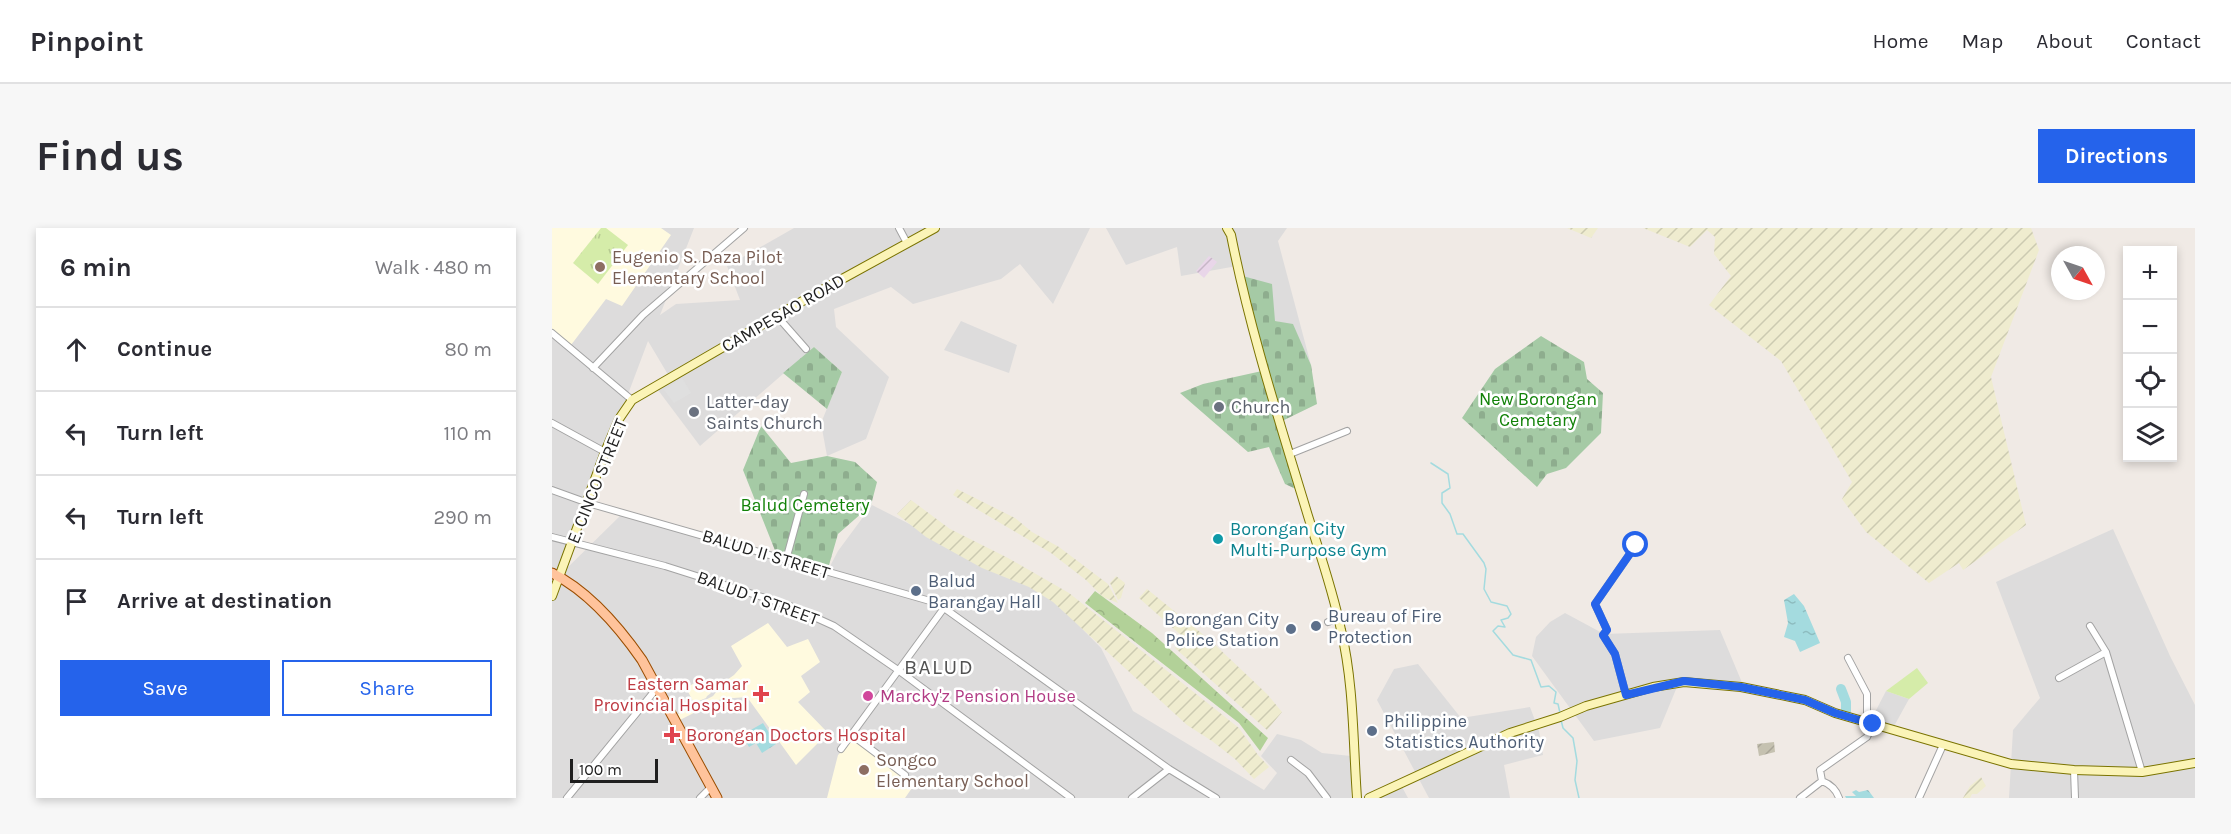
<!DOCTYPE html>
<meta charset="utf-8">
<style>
body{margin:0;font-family:Karla,sans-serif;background:#f7f7f7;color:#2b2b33}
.controls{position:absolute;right:18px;top:18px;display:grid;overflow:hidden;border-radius:0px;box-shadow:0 3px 9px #0003}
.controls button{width:54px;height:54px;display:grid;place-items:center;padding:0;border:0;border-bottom:2px solid #e1e1e2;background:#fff;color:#2b2b33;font:30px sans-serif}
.compass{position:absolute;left:1499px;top:18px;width:54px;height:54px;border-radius:50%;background:#fff;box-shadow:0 3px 9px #0003;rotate:130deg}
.scale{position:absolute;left:18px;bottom:15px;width:88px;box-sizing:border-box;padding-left:6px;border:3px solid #1f1f1f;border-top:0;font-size:16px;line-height:21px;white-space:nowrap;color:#1f1f1f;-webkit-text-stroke:4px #fff;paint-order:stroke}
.stop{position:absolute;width:18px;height:18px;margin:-14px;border:4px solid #2563eb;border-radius:50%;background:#fff}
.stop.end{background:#2563eb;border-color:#fff;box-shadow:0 2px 6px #0008}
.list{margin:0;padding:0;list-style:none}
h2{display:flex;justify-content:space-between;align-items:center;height:78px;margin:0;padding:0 24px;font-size:26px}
h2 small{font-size:20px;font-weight:400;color:#7c7c81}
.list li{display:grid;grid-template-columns:39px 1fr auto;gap:18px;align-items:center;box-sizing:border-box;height:84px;padding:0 24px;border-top:2px solid #e1e1e2}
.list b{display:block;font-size:22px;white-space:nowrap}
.list em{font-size:20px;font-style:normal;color:#7c7c81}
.actions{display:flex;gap:12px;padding:18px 24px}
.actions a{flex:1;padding:14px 0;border:2px solid #2563eb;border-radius:0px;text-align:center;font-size:21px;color:#2563eb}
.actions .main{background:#2563eb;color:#fff}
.icon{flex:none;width:33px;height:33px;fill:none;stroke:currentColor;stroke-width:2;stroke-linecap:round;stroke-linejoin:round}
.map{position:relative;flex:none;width:1643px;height:570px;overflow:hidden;border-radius:0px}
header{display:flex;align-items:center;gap:36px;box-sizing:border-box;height:84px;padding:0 30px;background:#fff;border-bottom:2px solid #e1e1e2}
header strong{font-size:28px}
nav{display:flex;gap:33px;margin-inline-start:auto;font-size:21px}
.intro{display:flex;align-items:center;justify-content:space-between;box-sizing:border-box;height:144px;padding:0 36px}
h1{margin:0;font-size:42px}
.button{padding:15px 27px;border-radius:0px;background:#2563eb;color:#fff;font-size:21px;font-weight:700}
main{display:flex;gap:36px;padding:0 36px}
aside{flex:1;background:#fff;border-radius:0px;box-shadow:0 3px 9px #0003}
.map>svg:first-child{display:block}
</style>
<header>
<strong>Pinpoint</strong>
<nav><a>Home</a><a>Map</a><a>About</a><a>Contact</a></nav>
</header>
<div class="intro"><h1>Find us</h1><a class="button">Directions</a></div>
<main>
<aside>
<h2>6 min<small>Walk · 480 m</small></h2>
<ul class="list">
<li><svg class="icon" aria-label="ahead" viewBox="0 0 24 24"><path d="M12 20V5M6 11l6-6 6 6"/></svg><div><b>Continue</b></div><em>80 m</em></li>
<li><svg class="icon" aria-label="left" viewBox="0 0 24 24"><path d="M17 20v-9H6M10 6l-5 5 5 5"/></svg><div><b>Turn left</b></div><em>110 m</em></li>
<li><svg class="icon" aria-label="left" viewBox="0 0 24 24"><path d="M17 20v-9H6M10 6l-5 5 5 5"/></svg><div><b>Turn left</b></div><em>290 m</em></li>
<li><svg class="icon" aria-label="arrive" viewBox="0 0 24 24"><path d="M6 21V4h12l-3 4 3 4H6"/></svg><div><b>Arrive at destination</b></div></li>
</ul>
<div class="actions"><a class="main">Save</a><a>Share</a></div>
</aside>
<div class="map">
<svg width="1643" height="570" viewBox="0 0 1643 570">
<defs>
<pattern id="industrial-furrows" width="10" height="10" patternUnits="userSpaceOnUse" patternTransform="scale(1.5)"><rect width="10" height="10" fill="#e9d6e9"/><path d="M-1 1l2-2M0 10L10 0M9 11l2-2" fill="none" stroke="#c7b7c7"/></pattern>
<pattern id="construction-furrows" width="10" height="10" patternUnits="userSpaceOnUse" patternTransform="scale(1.5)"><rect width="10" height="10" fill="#c5c1b0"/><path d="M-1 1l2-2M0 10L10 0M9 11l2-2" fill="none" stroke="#a9a597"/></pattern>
<pattern id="farmland-furrows" width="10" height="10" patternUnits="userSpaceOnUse" patternTransform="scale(1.5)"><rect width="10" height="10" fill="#efeccf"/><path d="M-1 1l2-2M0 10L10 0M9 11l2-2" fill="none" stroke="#cccab1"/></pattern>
<pattern id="grass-tufts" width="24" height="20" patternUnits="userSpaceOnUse" patternTransform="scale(1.5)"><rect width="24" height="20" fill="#d5eca9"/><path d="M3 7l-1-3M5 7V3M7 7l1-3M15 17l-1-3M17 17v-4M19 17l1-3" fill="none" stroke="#b6ca91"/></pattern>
<pattern id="forest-crowns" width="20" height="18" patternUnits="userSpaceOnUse" patternTransform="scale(1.5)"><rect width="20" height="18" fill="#b2d198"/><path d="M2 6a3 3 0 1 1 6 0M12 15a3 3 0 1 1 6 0" fill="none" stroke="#99b383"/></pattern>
<pattern id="cemetery-stones" width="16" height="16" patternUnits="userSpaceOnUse" patternTransform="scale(1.5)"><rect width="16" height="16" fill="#a5caa5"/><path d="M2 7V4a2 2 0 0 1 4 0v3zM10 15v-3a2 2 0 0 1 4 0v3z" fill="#8ead8e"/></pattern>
<pattern id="water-ripples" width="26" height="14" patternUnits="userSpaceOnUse" patternTransform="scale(1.5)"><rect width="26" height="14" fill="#a4dbdf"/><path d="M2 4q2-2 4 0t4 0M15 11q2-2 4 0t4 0" fill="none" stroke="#8dbcbf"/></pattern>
</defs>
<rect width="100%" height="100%" fill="#f0eae5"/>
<path fill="#dddcdc" d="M0,0h142l-34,87 16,-11 64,-4 -13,-34 67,-38h296l-37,76 -33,-40 -19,15 -88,25 -22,-17 -57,22 2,18 53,50 -23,62 -39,17 -6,-33 21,-51 -28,-25 -114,99 -45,-60 15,-8 -22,-37 -88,234 62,-61 205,58 11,-21 34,-46 177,90 52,53 32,63 131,79 13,-17 -16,-17 16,-22 24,6 21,13 29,3v42h-799z
M554,0h181l-9,13 33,124 -18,-40 -18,-4 -36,-46 -2,-9 -56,10 -4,-29 -51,18z
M409,93l56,24 -8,28 -65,-23z
M1561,301l57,127 25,49v93h-186l4,-68 27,-32 -44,-116z
M1013,385l39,21 116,-4 23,55 -64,-3 -19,46 -66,13 -62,-85 4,-19 14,-15z
M866,436l43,54 69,-11 9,24 4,24 -39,10 6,33h-81l-52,-98 17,-31z
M1334,463l23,8 -16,29 -22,-8z
M849,557l7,13h-35z"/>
<path fill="url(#industrial-furrows)" d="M657,28l8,6 -13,16 -8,-7z"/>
<path fill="#fffadf" d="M0,0h109l10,7 -49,71 -16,-7 -35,46 -19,-16z
M216,395l19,24 21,-8 12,23 -19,14 9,16 -12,10 30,31 -32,32 -49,-68 -26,2 -41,21 -2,-6 35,-18 11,-14 10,-7 8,-9 -11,-20z
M151,450l8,15 -4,3 -1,2 -12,5 -8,-15z
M301,512l61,45 -9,13h-78l11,-43z"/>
<path fill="url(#construction-furrows)" d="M1222,514l1,10 -16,4 -2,-12z"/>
<path fill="url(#farmland-furrows)" d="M1015,0h31l-7,10z
M1091,0h388l8,22 -48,127 35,148 -63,45 -4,-7 -30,20 -63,-51 -24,-33 10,-17 -71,-121 -72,-56 22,-29 -17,-22 1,-17 -8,-7 -17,17z
M405,261l58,29 17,14 27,15 49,37 10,19 -15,-6 -17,-17 -35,-27 -98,-58z
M359,272l39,29 58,29 61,35 170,135 19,27 11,12 -15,12 -19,-20 -23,-18 -25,-16 -134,-123 -24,-15 -47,-19 -56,-31 -29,-23z
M564,348l9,7 -4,15 -3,2 -8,-17z
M595,361l64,52 56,53 15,18 -15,18 -92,-82 8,-11 -44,-39z
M1429,549l5,9 -9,8h-5l-2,4h-7l7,-12z"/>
<path fill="url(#grass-tufts)" d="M49,0h5l22,17 -30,39 -25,-21z"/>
<path fill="url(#forest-crowns)" d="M543,363l57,42 116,105 -8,13 -21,-28 -154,-120z"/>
<path fill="url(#cemetery-stones)" d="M687,47l33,9 3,37 18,3 18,41 6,39 -37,18z
M989,108l43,26 3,17 16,14 -2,40 -35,35 -19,6 -10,13 -75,-69 33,-49z
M262,119l28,25 -15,37 -44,-36z
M710,143l36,119 -13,-6 -16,-37 -21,5 -68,-59 23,-9z
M209,198l30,37 36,-7 28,6 22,20 -6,23 -33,29 -11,38 -49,-14 -35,-88z"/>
<path fill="#d5eca9" d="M1365,440l11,15 -19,16 -23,-8z"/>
<path fill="#dfdfdf" d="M130,150l9,15 -17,10 -10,-13z"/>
<path fill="url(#water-ripples)" d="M1242,366l10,12 16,37 -20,9 -5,-11 -11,-4 4,-14 -4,-23z
M211,495l13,21 -14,9 -6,-10 -7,4 -7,-12z
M1304,562l3,2 9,-2 6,8h-28l-1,-2h11l-4,-4z"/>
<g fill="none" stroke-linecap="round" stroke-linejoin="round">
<path stroke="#a4dbdf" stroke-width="1.5" d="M879,235l17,11 2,14 -8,5v10l8,11 7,20h6l21,29 2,6 -2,20 7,13 16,4 4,8 -3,4 -7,2 4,7 -7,-1 -5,5 20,24 18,5 10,27 8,-1 7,6 -2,11 4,1 2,9
M1009,492l2,8 10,10 4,23 -2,19 4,18"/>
<path stroke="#a4dbdf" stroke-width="10" d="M1289,461l5,13v10"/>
<g stroke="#a3a3a3" stroke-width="8">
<path id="street" d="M347,0l8,15
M225,88l29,33
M0,105l80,67
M41,140l50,-53 101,-87
M0,195l53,29
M738,226l57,-23
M0,262l36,13 342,98 14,7 225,161 47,29
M0,309l113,29 63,20 62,20 44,20 64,44 173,128
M234,332l18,-66
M776,394l10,-4
M1538,398l16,26 36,120
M1296,430l19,36v28
M1507,450l47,-26
M1074,467l-11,-41 -12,-19 4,-5 -12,-26 41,-59
M300,507l53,40
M289,521l103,-141
M739,532l17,13 19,25
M1522,542l1,28
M15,570l90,-110
M148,570l11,-11
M580,570l37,-29
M1248,570l22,-17
M1287,570c-3,-9 -9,-14 -17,-17l-2,-11 47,-33 6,-13
M1367,570l24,-53"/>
</g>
<g stroke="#7a7301" stroke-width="10">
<path id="secondary" d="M675,0l4,7c19,96 49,188 77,281 12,38 25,75 33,114 13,54 12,113 16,168
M0,368l53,-144 14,-33 13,-19 181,-105 122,-67
M817,570l141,-65 50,-16 26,-11 67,-19 31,-5 57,5 64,13 30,13 176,51 63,6 68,2 53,-9"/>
</g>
<g stroke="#9a4d00" stroke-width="11">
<path id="primary" d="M0,345c36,18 67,54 90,87l75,138"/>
</g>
<use href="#street" stroke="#fff" stroke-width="6"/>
<use href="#secondary" stroke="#fbf4b7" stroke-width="8"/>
<use href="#primary" stroke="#ffc39b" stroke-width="9"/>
</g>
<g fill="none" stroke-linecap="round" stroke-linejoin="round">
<path stroke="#2563eb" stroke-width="8" d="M1084,317l-41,59 12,26 -4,5 12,19 11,41 58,-14 57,6 64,13 30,13 38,11"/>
</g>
<g fill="#8d6e63" stroke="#fff" stroke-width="2">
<circle cx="48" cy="39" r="6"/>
<circle cx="312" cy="542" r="6"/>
</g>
<g fill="#6b7280" stroke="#fff" stroke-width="2">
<circle cx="667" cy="179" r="6"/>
<circle cx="142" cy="184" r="6"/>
</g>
<circle fill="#0f9aa8" stroke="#fff" stroke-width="2" cx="666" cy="311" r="6"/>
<g fill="#5c6f8a" stroke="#fff" stroke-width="2">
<circle cx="364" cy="363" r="6"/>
<circle cx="764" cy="398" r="6"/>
<circle cx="739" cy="401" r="6"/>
<circle cx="820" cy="503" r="6"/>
</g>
<g fill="#e0444e" stroke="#fff" stroke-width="2">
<path d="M206 457h6v6h6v6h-6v6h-6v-6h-6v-6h6z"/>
<path d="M117 498h6v6h6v6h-6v6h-6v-6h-6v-6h6z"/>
</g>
<circle fill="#d1479c" stroke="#fff" stroke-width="2" cx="316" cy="468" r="6"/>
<g text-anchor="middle" stroke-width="5" stroke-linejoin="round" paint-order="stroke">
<g font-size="18" fill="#785e54" stroke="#fff" text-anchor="start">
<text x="60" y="35">Eugenio S. Daza Pilot<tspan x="60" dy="21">Elementary School</tspan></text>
<text x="324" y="538">Songco<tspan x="324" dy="21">Elementary School</tspan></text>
</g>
<g font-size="18" fill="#1f1f1f" stroke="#fff">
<text transform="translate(231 85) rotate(-30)" y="6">CAMPESAO ROAD</text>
<text transform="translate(45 253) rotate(-68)" y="6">E. CINCO STREET</text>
<text transform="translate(214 326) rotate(17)" y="6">BALUD II STREET</text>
<text transform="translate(206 370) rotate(20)" y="6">BALUD 1 STREET</text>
</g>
<g font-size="18" fill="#128208" stroke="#fff">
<text x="986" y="177">New Borongan<tspan x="986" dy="21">Cemetary</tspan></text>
<text x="253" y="283">Balud Cemetery</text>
</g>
<g font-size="18" fill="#5b616d" stroke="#fff" text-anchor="start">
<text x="154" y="180">Latter-day<tspan x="154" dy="21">Saints Church</tspan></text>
<text x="679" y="185">Church</text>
</g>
<g font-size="18" fill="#0d838f" stroke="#fff" text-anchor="start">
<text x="678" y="307">Borongan City<tspan x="678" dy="21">Multi-Purpose Gym</tspan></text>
</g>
<g font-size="18" fill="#4e5e75" stroke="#fff" text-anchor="start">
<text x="376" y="359">Balud<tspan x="376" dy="21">Barangay Hall</tspan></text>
<text x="776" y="394">Bureau of Fire<tspan x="776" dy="21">Protection</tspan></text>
<text x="727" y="397" text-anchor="end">Borongan City<tspan x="727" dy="21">Police Station</tspan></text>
<text x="832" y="499">Philippine<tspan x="832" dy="21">Statistics Authority</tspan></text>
</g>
<g font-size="18" fill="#be3a42" stroke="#fff" text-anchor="end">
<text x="196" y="462">Eastern Samar<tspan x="196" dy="21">Provincial Hospital</tspan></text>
<text x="134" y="513" text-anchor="start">Borongan Doctors Hospital</text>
</g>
<g font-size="18" fill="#b23c85" stroke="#fff" text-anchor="start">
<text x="328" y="474">Marcky'z Pension House</text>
</g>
<g font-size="21" letter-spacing="1.5" fill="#525252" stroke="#fff">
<text x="387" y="446">BALUD</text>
</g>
</g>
</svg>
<div class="controls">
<button>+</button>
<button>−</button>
<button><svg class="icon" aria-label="locate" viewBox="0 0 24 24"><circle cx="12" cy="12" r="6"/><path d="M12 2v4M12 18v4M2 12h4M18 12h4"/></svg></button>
<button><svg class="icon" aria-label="layers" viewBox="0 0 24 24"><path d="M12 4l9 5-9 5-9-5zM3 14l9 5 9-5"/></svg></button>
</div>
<svg class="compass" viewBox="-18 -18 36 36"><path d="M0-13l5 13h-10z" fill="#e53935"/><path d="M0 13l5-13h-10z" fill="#7c7c81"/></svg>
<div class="scale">100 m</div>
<div class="stop" style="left:1084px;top:317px"></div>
<div class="stop end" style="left:1321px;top:496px"></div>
</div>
</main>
